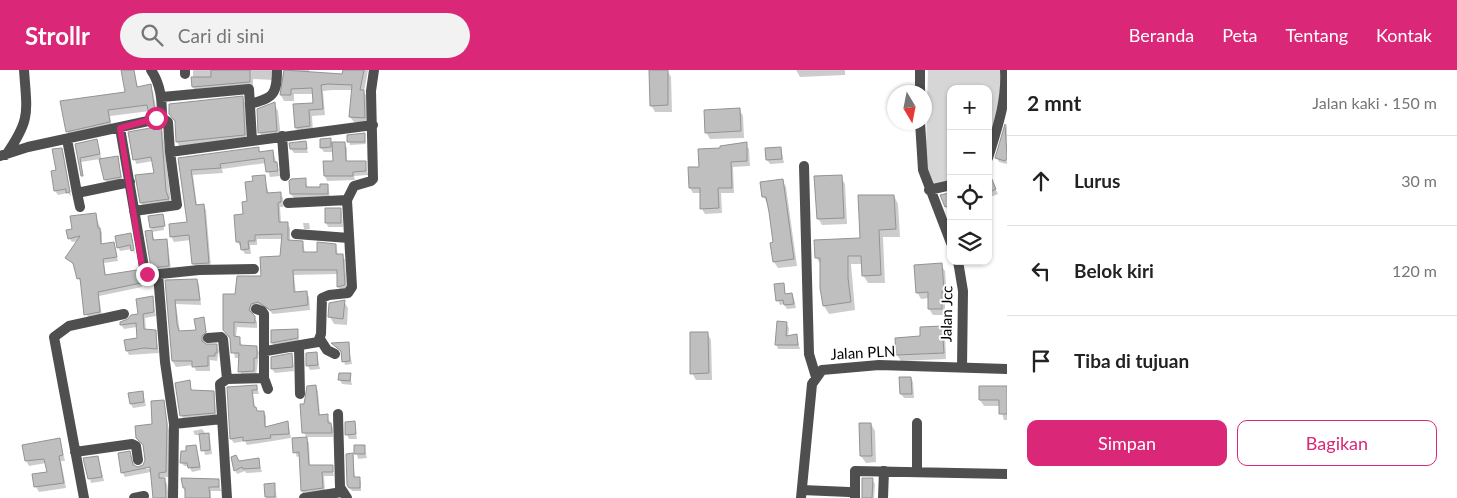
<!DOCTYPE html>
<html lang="id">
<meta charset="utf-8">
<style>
body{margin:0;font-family:Lato,sans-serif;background:#f2f2f2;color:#222}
.controls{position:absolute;right:15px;top:15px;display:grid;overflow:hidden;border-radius:10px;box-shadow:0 1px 4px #0004}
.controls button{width:45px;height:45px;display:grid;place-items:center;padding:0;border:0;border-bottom:1px solid #e0e0e0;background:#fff;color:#222;font:25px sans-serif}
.compass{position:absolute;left:887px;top:15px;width:45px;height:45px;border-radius:50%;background:#fff;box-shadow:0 1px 4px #0004;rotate:170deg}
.stop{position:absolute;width:15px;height:15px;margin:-11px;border:4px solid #db2777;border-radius:50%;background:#fff}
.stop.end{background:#db2777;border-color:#fff;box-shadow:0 1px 5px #0008}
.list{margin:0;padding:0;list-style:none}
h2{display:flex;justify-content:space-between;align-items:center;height:65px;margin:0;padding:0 20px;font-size:21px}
h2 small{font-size:16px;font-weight:400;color:#767676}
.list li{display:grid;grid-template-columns:32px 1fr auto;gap:15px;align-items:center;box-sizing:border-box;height:90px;padding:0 20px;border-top:1px solid #e0e0e0}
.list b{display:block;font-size:19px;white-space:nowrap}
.list em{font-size:16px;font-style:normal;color:#767676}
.actions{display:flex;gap:10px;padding:15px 20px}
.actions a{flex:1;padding:11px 0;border:1px solid #db2777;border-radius:10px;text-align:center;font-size:18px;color:#db2777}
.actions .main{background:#db2777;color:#fff}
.icon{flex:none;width:28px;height:28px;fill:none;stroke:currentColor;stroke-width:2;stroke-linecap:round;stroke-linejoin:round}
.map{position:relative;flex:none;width:1007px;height:428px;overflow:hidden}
header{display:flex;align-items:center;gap:30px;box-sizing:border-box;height:70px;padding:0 25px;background:#db2777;color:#fff}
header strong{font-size:24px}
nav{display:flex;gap:28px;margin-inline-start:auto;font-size:18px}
.search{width:350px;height:45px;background:#f2f2f2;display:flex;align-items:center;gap:12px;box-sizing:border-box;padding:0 18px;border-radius:28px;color:#767676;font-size:19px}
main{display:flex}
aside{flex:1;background:#fff}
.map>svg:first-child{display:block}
</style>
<header>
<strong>Strollr</strong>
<div class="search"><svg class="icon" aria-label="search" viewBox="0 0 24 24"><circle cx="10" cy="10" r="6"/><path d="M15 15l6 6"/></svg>Cari di sini</div>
<nav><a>Beranda</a><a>Peta</a><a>Tentang</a><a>Kontak</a></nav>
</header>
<main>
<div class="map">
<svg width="1007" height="428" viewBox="0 0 1007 428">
<rect width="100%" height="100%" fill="#fff"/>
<path fill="#d6d6d6" d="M928,0h79l-19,75v-56h-37v91l-26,7z"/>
<path fill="#0003" fill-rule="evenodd" d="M123,0h11l4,18 12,-2 3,6 5,26 -4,1 -4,-8 -40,5 2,12 -42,9 -3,-6 59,-38z
M193,0h85l-5,10 -20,-1v9l-57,5 -3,-6z
M283,0h26v5h34l1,-5h24l-4,22 3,5v27l-13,-2 -4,-5 3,-27h-21l-9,1 2,24 -13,1 1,16 -14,2 -3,-6 -2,-23 20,-1 -1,-10h-19v7h-10l-3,-6z
M667,0l4,7 1,35h-17l-4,-7z
M796,0h49v5l-45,2z
M242,28l3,5 2,37 -67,7 -3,-5 -1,-19 -6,-9z
M274,34l4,7 3,27 -17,2 -4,-7 -2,-23z
M739,39l4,7 1,22 -34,1 -4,-7z
M1007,53v41l-8,-2 -2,-4z
M161,57l2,5 8,71 -27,4 -3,-4 14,-28 -2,-14 -17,3 -7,-31z
M364,64l2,10 -16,1 -2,-8z
M330,69l3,5 11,-1 3,5v15l18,-1 3,13 -14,1 1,4 -28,1 -2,-5 -1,-14h10v-10h-10l-3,-4z
M96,70l6,20 15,-3 6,24 -16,3 -7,-25 -19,3 3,18 -8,-35z
M305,72l3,11h-14l-3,-4z
M746,74l3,5 1,17 -17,1 1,26h-13l1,20 -17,1 -3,-5 -1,-16h-8l-3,-5 -1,-19 11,-1 21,-18z
M258,78l3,5 12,-2 7,25 -10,1 -4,-14 -44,6 1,4 -30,2 4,31 6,-1 3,5 5,58 -15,1 -3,-6 -2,-23 -17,2 -3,-6 18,-13 -10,-64z
M61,79l2,4 8,43 -3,-3 -10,2 -3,-4z
M781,79l3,14 -14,1 -3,-4z
M264,106l5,18 11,-1 3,5v9h-3l1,16h6l3,5v13l13,2 2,10h13l18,-8 2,10h4l3,5 2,30 -6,1 -3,-4v-13l-44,1 2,18h10l3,4 1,13 -37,4 -5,-5 -14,-1 -2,6 5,8v6l-20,-1 -1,11h3l3,8 14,1 3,5 -3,24h-14l-2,-5v-13h-5l-4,-18 -7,-10 13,-34 25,-19 19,-20 2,-18h-26v6h-7l1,9h-6l-8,-13 17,-59z
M841,107l4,7 2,40 -25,1 -4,-7z
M305,109l3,9h14l6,-3 2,13h-36l-3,-4z
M782,110l4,7 11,79 -19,2 -4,-6 1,-19 -4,-31 -7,-15z
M988,113l6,3 4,8 -10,4z
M951,123v17l-3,1 -7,-16z
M894,126l4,8 2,33h-17l2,46h-17l-5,-8v-11h-12l4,46 -26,4 -5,-8 -3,-41 -5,-8 45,-18z
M340,139l2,4 1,14h-15l-2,-5z
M95,144l7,19v12l11,-2 5,18 -14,2 2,13 31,-5 5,16 -43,9 3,20 -14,3 -6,-37 -4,-3 -3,-13 -9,-8 12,-17 -6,1 -3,-4 4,-8z
M163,145l1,15 -12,2 3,10 11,-2 2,5 3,25 -16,2 -9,-40 7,-1 -2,-4z
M303,153h6l1,6h-6z
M130,164l2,4 3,16 -3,-5 -12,2 -2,-4z
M941,195l4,6 2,26h-2v18h-12l-4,-6v-11l-8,1 -4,-7z
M197,210l2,5 2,20 -25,-1 4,28 17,-1 6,-12 5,18 -4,4v4l12,1 3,4 -2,11 -7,-1v11h-14l-2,-6 -18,2 -3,-5 -6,-80z
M783,214l3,11 6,-1 2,5 2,9 -9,1 -3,-5 -4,1 -2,-5z
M152,228l4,18 -11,2 1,13h9l4,22 -30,2 -2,-4 11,-12 -1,-12 -13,2 -3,-4 18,-10z
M344,232l4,6 -1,17 -13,-1 -4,-7z
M786,253l3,5 -1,9 8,-2 4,14h-22l-2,-5z
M941,257l4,6 1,26 -45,2 -4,-6z
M272,261h25l3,12 -25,4 -3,-4z
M707,263l4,7 1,40h-16l-4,-7z
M333,274h15l4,20 -7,1 -3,-12z
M316,283l4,16 -10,1 -2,-4z
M292,285l2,16 -19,2 -3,-4v-11z
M350,305l2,10 -10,-1 -2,-4z
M911,308l2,4 1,16h-10l-3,-4z
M189,311l3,10 21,1 2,4 1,21 -33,3 -7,-36z
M257,316l2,8h-6l2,14 3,5 6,-1 2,4v12l22,-6 3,16 -44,7 -2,-4 -11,2 -3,-4 -3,-50z
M315,317l3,4 2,25h7l6,12v9h-27l-2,-5z
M1007,318v32h-3l-4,-14h-16l-4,-6z
M143,323l3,13 -13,2 -2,-4z
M163,331l6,29v47h-6l4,7 2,14h-16l-2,-26 -26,5 -3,-5 7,-19 7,15 9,-4 -1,-17 -6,-9 16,-13zM146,397h10l-10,2z
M354,353l3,16h-8l-2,-4z
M871,354l4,7 1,31 -10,1 -5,-7z
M202,359l8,10 2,15 -7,1 -4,-20h-6l-2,-4z
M306,369l3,4 1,23h22l2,10h-10l1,16 -20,4 -3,-4 -2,-36 -3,1 -2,-5z
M60,370l5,21h-4l5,27 -27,4 -3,-5 12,-14 -2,-10 -17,3 -3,-6z
M195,376l6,24 -9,2 -3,-6h-5l-2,-3 6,-11z
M355,376h9l3,12 -9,1z
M352,384l3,24h4l2,4v9h-9l-4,-6z
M98,387l6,24 -13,2 -6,-24z
M258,390l4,12 -16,1 -1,-2 -8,3 -2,-4 4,-8z
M872,409l3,5 -1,14h-11z
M218,410l3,11h-10v7h-25l-2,-10z
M274,414l3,14h-10l-1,-1z"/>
<path fill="#bfbfbf" stroke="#939393" d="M121,0h13l3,17 14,-3 4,28 -6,2 -2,-9 -39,5 2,12 -44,10 -6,-31 65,-9z
M211,0h39v12l-58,5 -1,-10h20z
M284,0l58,4 1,-4h21l-4,20h4l1,28 -16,-1 3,-32 -24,-1 -7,1 2,24 -14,1 1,16 -15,2 -2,-24 20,-1 -1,-15 -21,1v6h-11z
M649,0h19v35l-18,1z
M243,26l2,39 -69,7 -1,-21 -6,-7v-10z
M275,32l2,29 -19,2 -1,-24z
M740,38l1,23 -36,2 -1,-23z
M1005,54l2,34 -2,3 -10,-3z
M161,56l5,65 3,8 -29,4 -5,-28 19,-2 -3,-16 -18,3 -5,-28z
M365,63v9h-18v-7z
M331,68v9l-11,1v-9z
M97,69l3,15 -20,4 3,18h-2l-6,-32z
M306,71l1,8h-17l-1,-6z
M332,72h13l1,19h20v10l-13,1v4h-29l-1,-15h10z
M747,72v19l-16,1 1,26h-14l1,20 -19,1v-21h-11l-1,-21h11l-1,-18 22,-1v-2z
M259,77v5l14,-2 1,12h3l1,9 -12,1 -2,-14 -44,6 1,4 -30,2 5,35 8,-1 5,59 -17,1 -3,-29 -19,2 -1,-13 18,-2 -9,-64z
M781,77l1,12 -16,1 -1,-12z
M62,78l8,44 -4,1v-4l-12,2 -3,-20 5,-1 -4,-21z
M118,86l3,21 -17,3 -5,-21z
M988,100l8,19 -8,4z
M265,105l2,18 14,-1v10l-3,1 1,19h9v18l15,1v11h14v-10l19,2v10h7l2,31 -8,2v-17h-44l1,22 13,-1 1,14 -38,5 -12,-8 -7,2 -2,6 6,6v7l-21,-1v14l6,1v8l17,1v12h-3v13l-16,1 1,-19h-8l-1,-15 -7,-8v-36h12l2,-18h24l-1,-19 20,-1 2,-22 -27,1v6h-7l1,8 -8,1 -1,-8h-4l-2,-27 9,-1 -1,-12 5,-1 -2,-19 8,-1 -1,-5z
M842,105l2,43 -27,1 -3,-43z
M306,108v9h14v-3h8v10h-38l-1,-13 2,-2z
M783,109l11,80 -21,3 -3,-19 3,-1 -4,-30 -3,-15h-4l-2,-15z
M949,123l2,12 -6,2 -5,-12z
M858,125h36l2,34 -17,1 2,45 -19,1 -1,-20h-13v22l3,24 -28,4 -3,-18v-30h-5l-1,-18 46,-2z
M325,138h16v15h-16z
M96,143l2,15h2l1,16 13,-2 3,15 -14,2 2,16 32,-5 4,13 -43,9 2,20 -16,3 -4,-37 -3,1 -4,-16 -8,-5 15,-22 -12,3 -2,-9 6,-1 -2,-13z
M163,144l2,12 -15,2 -2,-12z
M152,160l1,10 14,-1 2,27 -18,2 -6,-37z
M131,163l3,17 -3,1 -1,-6 -13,3 -2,-12z
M942,193l2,28h-2v18h-14v-17l-12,1 -2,-28z
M197,209l3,21h-25l2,24 2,7 17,-1 -2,-11 10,-2 2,15 -4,4v5l4,3h11v9h-2v3h-7v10l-16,1v-6h-20l-7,-81z
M784,213l1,11 7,-1 2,11 -10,1 -1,-5 -7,1 -2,-17z
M153,226l1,16 -11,2 1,15 12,1 1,19 -13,-1 -18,3 -2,-11 13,-2 -1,-15 -16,2v-3l8,-3 3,-4 7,-1 -2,-15z
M345,230l-2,19 -15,-2 1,-14z
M777,251l10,1 -1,14 11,-2 1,11h-23z
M942,256l2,27 -48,2 -1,-17 25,-2v-9z
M298,259v9l-27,5v-13z
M690,262h18l1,41 -19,1z
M349,272l1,19 -8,1 -1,-11 -10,-8z
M317,282l1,13 -12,1v-13z
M292,283l1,14 -22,2v-12z
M339,303h12l-1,8 -12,-1z
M899,307h12l1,17h-12z
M190,310l1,10 23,1 1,22 -35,3 -5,-33z
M257,315v5h-5l2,17h2l1,4h7l1,16 23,-6 1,13 -19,1 1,3 -9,1 -19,2v-4l-13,2 -3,-52z
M316,315l3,30 9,-1v9h3l1,10h-30l-2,-29h4l3,-18z
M979,316h28v28h-8v-14h-20z
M143,321l1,11 -14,2 -2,-11z
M164,330l3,24 -1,48 -7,1v5h6l1,20h-13l-3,-31 -29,6 -3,-20 12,-2 3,14 5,2 5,-2 2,-5 -2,-15 -7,-7 -1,-12 17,-2 -1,-23z
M355,351l1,13 -11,1v-13z
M859,353h12l1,33h-12z
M209,363l1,17 -9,1 -2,-17z
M307,367l2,28h24v7h-11l1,16 -22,3 -2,-39 -6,1 -1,-15z
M60,368l3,17 -4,1 5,27 -30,4 -2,-13 15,-2 -3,-13 -19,2 -3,-16z
M196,375l4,22 -12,1 -1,-5h-7l1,-12h5v-5z
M354,375h11v9h-11z
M353,383l1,24h6v11h-11l-2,-3 -1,-31z
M236,385l3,6 20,-3 1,10 -17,1 -1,-2 -8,4 -3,-14z
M98,386l4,21 -14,2 -5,-21z
M181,408l38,1v8h-10l1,11h-25v-10h-2z
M862,408h11l-1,20h-10z
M275,413v14h-10l-1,-13z"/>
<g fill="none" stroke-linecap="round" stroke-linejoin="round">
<path stroke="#4f4f4f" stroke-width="10" d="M151,0c10,15 11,30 11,48
M185,0v4
M920,0v22
M162,27l87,-8 3,51
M250,34c23,-6 27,-9 27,-34
M920,52l3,48 28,73
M120,58l25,145 5,2 49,-5 55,-1
M282,66l3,40
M67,69l10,54 53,-11
M6,85c25,-36 21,-42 18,-85
M0,86l28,-9 134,-29 6,4 2,30 203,-27
M988,88c9,-29 19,-57 17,-88
M804,96l5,188 7,23
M929,120l22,-5
M77,123l3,14
M288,133l59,-3
M134,141l43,-6 -7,-53
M296,164l53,4
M958,191l5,30 -1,77
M158,204l7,88 9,62 -1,74
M256,239l6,2 2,3v39
M208,268l13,-1 2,2 4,40
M320,269l7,11 8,4
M299,276l1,48
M264,308l4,11
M338,344l2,73 7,11
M174,354l48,-5
M75,382l57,-8 4,2 2,14
M917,402v-49
M802,420l47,2
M84,428l-30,-161 15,-11 55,-12
M134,428l10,-2
M227,428l-7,-114 7,-5 37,-1v-25l2,-2 52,-9 3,-8 1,-36 7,-3 19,-2 4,-6 -5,-87 7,-14 17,-5 2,-2 -2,-88 3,-21
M304,428l38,-6
M801,428l11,-114 10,-14 57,-5 128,4
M855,428v-27l152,3
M883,428l1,-27"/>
</g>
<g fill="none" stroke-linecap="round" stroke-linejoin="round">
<path stroke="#db2777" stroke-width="6" d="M147,204l-5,-8 -22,-138 36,-10"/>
</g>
<g text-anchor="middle" stroke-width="4" stroke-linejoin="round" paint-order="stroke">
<g font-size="15" fill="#000" stroke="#fff">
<text transform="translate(947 244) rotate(-89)" y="5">Jalan Jcc</text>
<text transform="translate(863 283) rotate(-3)" y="5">Jalan PLN</text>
</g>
</g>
</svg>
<div class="controls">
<button>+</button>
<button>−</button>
<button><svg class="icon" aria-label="locate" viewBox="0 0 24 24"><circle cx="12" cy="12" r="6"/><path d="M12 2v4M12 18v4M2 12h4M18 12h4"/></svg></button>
<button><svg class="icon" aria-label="layers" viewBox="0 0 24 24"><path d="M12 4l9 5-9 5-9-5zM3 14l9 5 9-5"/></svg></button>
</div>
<svg class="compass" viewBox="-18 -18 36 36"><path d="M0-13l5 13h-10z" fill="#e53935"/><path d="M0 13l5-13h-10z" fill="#767676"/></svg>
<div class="stop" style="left:156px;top:48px"></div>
<div class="stop end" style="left:147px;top:204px"></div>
</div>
<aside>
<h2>2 mnt<small>Jalan kaki · 150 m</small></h2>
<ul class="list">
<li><svg class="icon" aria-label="ahead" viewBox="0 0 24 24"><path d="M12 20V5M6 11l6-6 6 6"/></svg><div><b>Lurus</b></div><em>30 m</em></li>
<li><svg class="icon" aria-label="left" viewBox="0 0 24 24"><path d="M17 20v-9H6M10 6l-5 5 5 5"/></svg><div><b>Belok kiri</b></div><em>120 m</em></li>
<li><svg class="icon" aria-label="arrive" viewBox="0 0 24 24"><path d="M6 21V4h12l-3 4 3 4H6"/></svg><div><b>Tiba di tujuan</b></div></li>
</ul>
<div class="actions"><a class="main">Simpan</a><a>Bagikan</a></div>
</aside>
</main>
